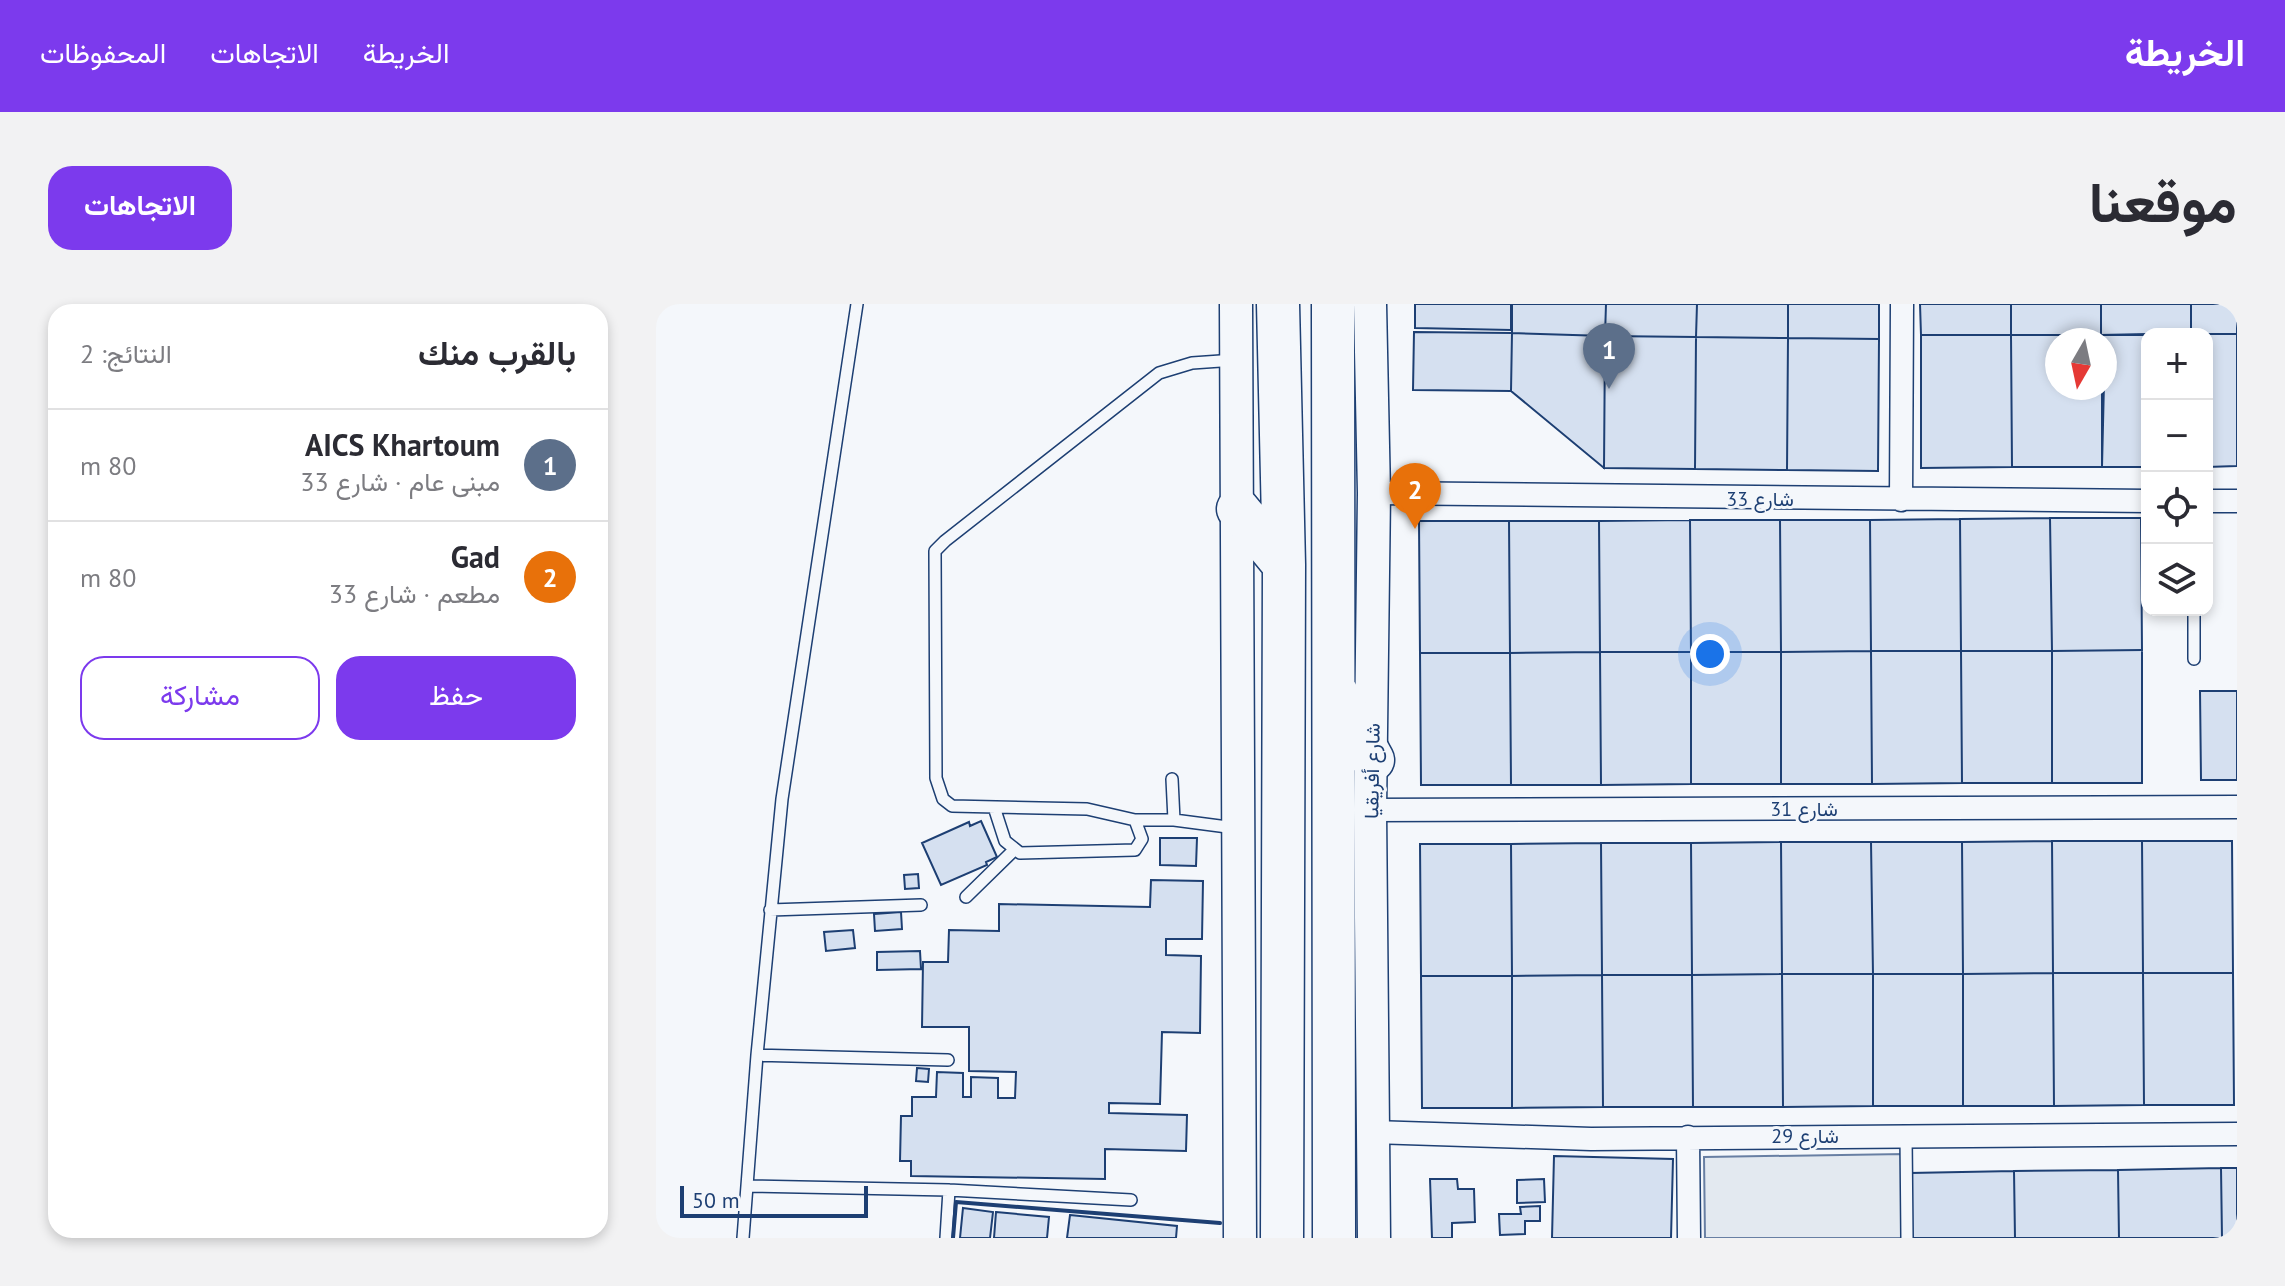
<!DOCTYPE html>
<html lang="ar">
<meta charset="utf-8">
<style>
body{margin:0;font-family:"PT Sans",Vazirmatn,sans-serif;background:#f2f2f3;color:#2b2b33;direction:rtl}
.controls{position:absolute;right:24px;top:24px;display:grid;overflow:hidden;border-radius:16px;box-shadow:0 4px 12px #0003}
.controls button{width:72px;height:72px;display:grid;place-items:center;padding:0;border:0;border-bottom:2px solid #e1e1e2;background:#fff;color:#2b2b33;font:40px sans-serif}
.compass{position:absolute;left:1389px;top:24px;width:72px;height:72px;border-radius:50%;background:#fff;box-shadow:0 4px 12px #0003;rotate:189deg}
.scale{position:absolute;left:24px;bottom:20px;width:188px;box-sizing:border-box;padding-left:8px;border:4px solid #1d3f73;border-top:0;font-size:22px;line-height:28px;white-space:nowrap;color:#1d3f73;-webkit-text-stroke:6px #f4f7fb;paint-order:stroke}
.you{position:absolute;left:1054px;top:350px;width:28px;height:28px;margin:-20px;border:6px solid #fff;border-radius:50%;background:#1a73e8;box-shadow:0 0 0 12px #1a73e833}
.badge{display:grid;place-items:center;width:52px;height:52px;border-radius:50%;background:#7c3aed;color:#fff;font-size:26px;font-weight:700}
.pin{position:absolute;translate:-50% -66px;filter:drop-shadow(0 2px 4px #0008)}
.pin::after{content:'';position:absolute;top:42px;width:28px;height:24px;background:inherit;clip-path:polygon(0 0,100% 0,50% 100%)}
.list{margin:0;padding:0;list-style:none}
h2{display:flex;justify-content:space-between;align-items:center;height:104px;margin:0;padding:0 32px;font-size:34px}
h2 small{font-size:26px;font-weight:400;color:#7c7c81}
.list li{display:grid;grid-template-columns:52px 1fr auto;gap:24px;align-items:center;box-sizing:border-box;height:112px;padding:0 32px;border-top:2px solid #e1e1e2}
.list b{display:block;font-size:30px;white-space:nowrap}
.list p{margin:0;font-size:26px;white-space:nowrap;color:#7c7c81}
.list em{font-size:26px;font-style:normal;color:#7c7c81}
.actions{display:flex;gap:16px;padding:24px 32px}
.actions a{flex:1;padding:18px 0;border:2px solid #7c3aed;border-radius:24px;text-align:center;font-size:28px;color:#7c3aed}
.actions .main{background:#7c3aed;color:#fff}
.icon{flex:none;width:44px;height:44px;fill:none;stroke:currentColor;stroke-width:2;stroke-linecap:round;stroke-linejoin:round}
.map{position:relative;flex:none;width:1581px;height:934px;overflow:hidden;direction:ltr;border-radius:24px}
header{display:flex;align-items:center;gap:48px;box-sizing:border-box;height:112px;padding:0 40px;background:#7c3aed;color:#fff}
header strong{font-size:38px}
nav{display:flex;gap:44px;margin-inline-start:auto;font-size:28px}
.intro{display:flex;align-items:center;justify-content:space-between;box-sizing:border-box;height:192px;padding:0 48px}
h1{margin:0;font-size:56px}
.button{padding:20px 36px;border-radius:24px;background:#7c3aed;color:#fff;font-size:28px;font-weight:700}
main{display:flex;gap:48px;padding:0 48px}
aside{flex:1;background:#fff;border-radius:24px;box-shadow:0 4px 12px #0003}
.map>svg:first-child{display:block}
</style>
<header>
<strong>الخريطة</strong>
<nav><a>الخريطة</a><a>الاتجاهات</a><a>المحفوظات</a></nav>
</header>
<div class="intro"><h1>موقعنا</h1><a class="button">الاتجاهات</a></div>
<main>
<div class="map">
<svg width="1581" height="934" viewBox="0 0 1581 934">
<rect width="100%" height="100%" fill="#f4f7fb"/>
<path fill="#e3e9f0" stroke="#687fa3" stroke-width="2" d="M1248,850v84h-199l-1,-81z"/>
<path fill="#d5e0f0" stroke="#1d3f73" stroke-width="2" d="M759,0h96v26l-96,-2z
M856,0h94l-1,32 -93,-3z
M950,0h91l-1,33 -91,-1z
M1041,0h91v34l-92,-1z
M1132,0h91v35l-91,-1z
M1264,0h91v31h-90z
M1355,0h90v31h-90z
M1445,0h90v30l-90,1z
M1535,0h46v30h-46z
M758,28l98,1 -1,58 -98,-1z
M856,29l93,3 -1,132 -93,-77z
M1491,30v133h-45l3,-127h-4v-5z
M1551,30h30v132l-30,1z
M1265,31h90l1,132 -91,1z
M1355,31h90v5h-44v48h45v79h-90z
M949,32l91,1 -1,132 -91,-1z
M1040,33l92,1 -1,132 -92,-1z
M1132,34l91,1 -1,132 -91,-1z
M1394,214l2,133h-91l-1,-132z
M1394,214h91l1,132 -90,1z
M1304,215l1,132h-90l-1,-131z
M1034,216l1,132h-91l-1,-131z
M1034,216h90l1,132h-90z
M1124,216h90l1,131 -90,1z
M763,217h90l1,132h-90z
M853,217h90l1,131 -90,1z
M1486,346v133h-90v-132z
M1215,347l1,133h-91v-132z
M1215,347h90l1,132 -90,1z
M1305,347h91v132h-90z
M944,348l1,133h-90l-1,-132z
M944,348h91v132l-90,1z
M1035,348h90v132h-90z
M764,349h90l1,132h-90z
M1544,387h37v89h-36z
M325,517l16,36 -11,5 1,3 -46,20 -19,-42 47,-21 1,4z
M504,534h37l-1,28 -36,-1z
M1396,537l1,132 -90,1 -1,-132z
M1396,537h90l1,132h-90z
M1486,537h90l1,132h-90z
M1125,538l1,132 -90,1 -1,-132z
M1125,538h90l2,132h-91z
M1215,538h91l1,132h-90z
M945,539l1,132 -90,1 -1,-132z
M945,539h90l1,132h-90z
M764,540h91l1,132h-91z
M262,570l1,14 -14,1 -1,-14z
M495,576l52,1 -1,58h-36v16l35,1 -1,77 -38,-1 -2,72 -51,-1v10l78,2 -1,36 -81,-2v30l-194,-3v-15h-11l1,-45h11v-19h24l1,-25 26,1v24h8v-20l27,1v20h17l1,-26 -47,-1v-44h-47l1,-65h25l1,-32 50,1v-27l151,3z
M245,608l1,17 -27,2 -1,-17z
M197,626l2,18 -29,3 -2,-19z
M264,647l1,18 -44,1v-18z
M1397,669l1,133h-91v-132z
M1397,669h90l1,132 -90,1z
M1487,669h90l1,132h-90z
M1126,670l1,133h-90l-1,-132z
M1126,670h91v132l-90,1z
M1217,670h90v132h-90z
M946,671l1,132 -91,1v-132z
M946,671h90l1,132h-90z
M765,672h91v132h-90z
M261,764l12,1 -1,13 -12,-1z
M898,852l119,3 -2,79h-119z
M1565,864l1,70h-103l-1,-68z
M1565,864h16v70h-15z
M1462,866l1,68h-104l-1,-67z
M1358,867l1,67h-103l-2,-65z
M774,875h27l1,10h16l1,33 -23,1v15h-20z
M888,875l1,23 -28,1v-23z
M884,902v15h-15v13l-25,1 -1,-21h22l-1,-7z
M307,904l30,4 -3,26h-30z
M340,908l53,5 -2,21h-53z
M414,911l107,11 -1,12h-109z"/>
<g fill="none" stroke-linecap="round" stroke-linejoin="round">
<g stroke="#1d3f73" stroke-width="14">
<path id="lane" d="M579,56l-43,3 -33,10 -214,168 -10,10 1,227 7,21 9,7 135,3 48,11h39l61,8
M1538,306v49
M516,475l2,41
M338,503l11,34 15,12 115,-3 7,-11 -7,-19
M310,593l48,-47
M114,606l151,-5
M101,751l191,5
M1250,832l1,102
M92,882l201,4 182,10
M87,934l14,-183 25,-256 75,-495
M290,934l3,-48"/>
</g>
<g stroke="#1d3f73" stroke-width="25">
<path id="street" d="M718,189l773,8
M1245,196l1,-196
M1551,197h30
M714,506l867,-3
M717,828l218,7 646,-5
M1032,833l1,101"/>
</g>
<g stroke="#1d3f73" stroke-width="35">
<path id="secondary" d="M580,0l4,934
M714,0l4,189 -4,317 4,428"/>
</g>
<g stroke="#1d3f73" stroke-width="45">
<path id="highway" d="M622,0l6,261 -2,673
M677,0l1,934
M582,205l46,56
M679,386l38,70"/>
</g>
<use href="#lane" stroke="#f4f7fb" stroke-width="11"/>
<use href="#street" stroke="#f4f7fb" stroke-width="22"/>
<use href="#secondary" stroke="#f4f7fb" stroke-width="32"/>
<use href="#highway" stroke="#f4f7fb" stroke-width="42"/>
<path stroke="#1d3f73" stroke-width="4" d="M297,934l3,-36 264,21"/>
</g>
<g text-anchor="middle" stroke-width="6" stroke-linejoin="round" paint-order="stroke">
<g font-size="20" fill="#1d3f73" stroke="#f4f7fb">
<text x="1104" y="202">شارع 33</text>
<text transform="translate(716 467) rotate(-89)" y="7">شارع أفريقيا</text>
<text x="1148" y="512">شارع 31</text>
<text x="1149" y="839">شارع 29</text>
</g>
</g>
</svg>
<div class="controls">
<button>+</button>
<button>−</button>
<button><svg class="icon" aria-label="locate" viewBox="0 0 24 24"><circle cx="12" cy="12" r="6"/><path d="M12 2v4M12 18v4M2 12h4M18 12h4"/></svg></button>
<button><svg class="icon" aria-label="layers" viewBox="0 0 24 24"><path d="M12 4l9 5-9 5-9-5zM3 14l9 5 9-5"/></svg></button>
</div>
<svg class="compass" viewBox="-18 -18 36 36"><path d="M0-13l5 13h-10z" fill="#e53935"/><path d="M0 13l5-13h-10z" fill="#7c7c81"/></svg>
<div class="scale">50 m</div>
<div class="you"></div>
<div class="pin badge" style="left:953px;top:85px;background:#5c6f8a">1</div>
<div class="pin badge" style="left:759px;top:225px;background:#e8710a">2</div>
</div>
<aside>
<h2>بالقرب منك<small>النتائج: 2</small></h2>
<ul class="list">
<li><span class="badge" style="background:#5c6f8a">1</span><div><b>AICS Khartoum</b><p>مبنى عام · شارع 33</p></div><em>80 m</em></li>
<li><span class="badge" style="background:#e8710a">2</span><div><b>Gad</b><p>مطعم · شارع 33</p></div><em>80 m</em></li>
</ul>
<div class="actions"><a class="main">حفظ</a><a>مشاركة</a></div>
</aside>
</main>
